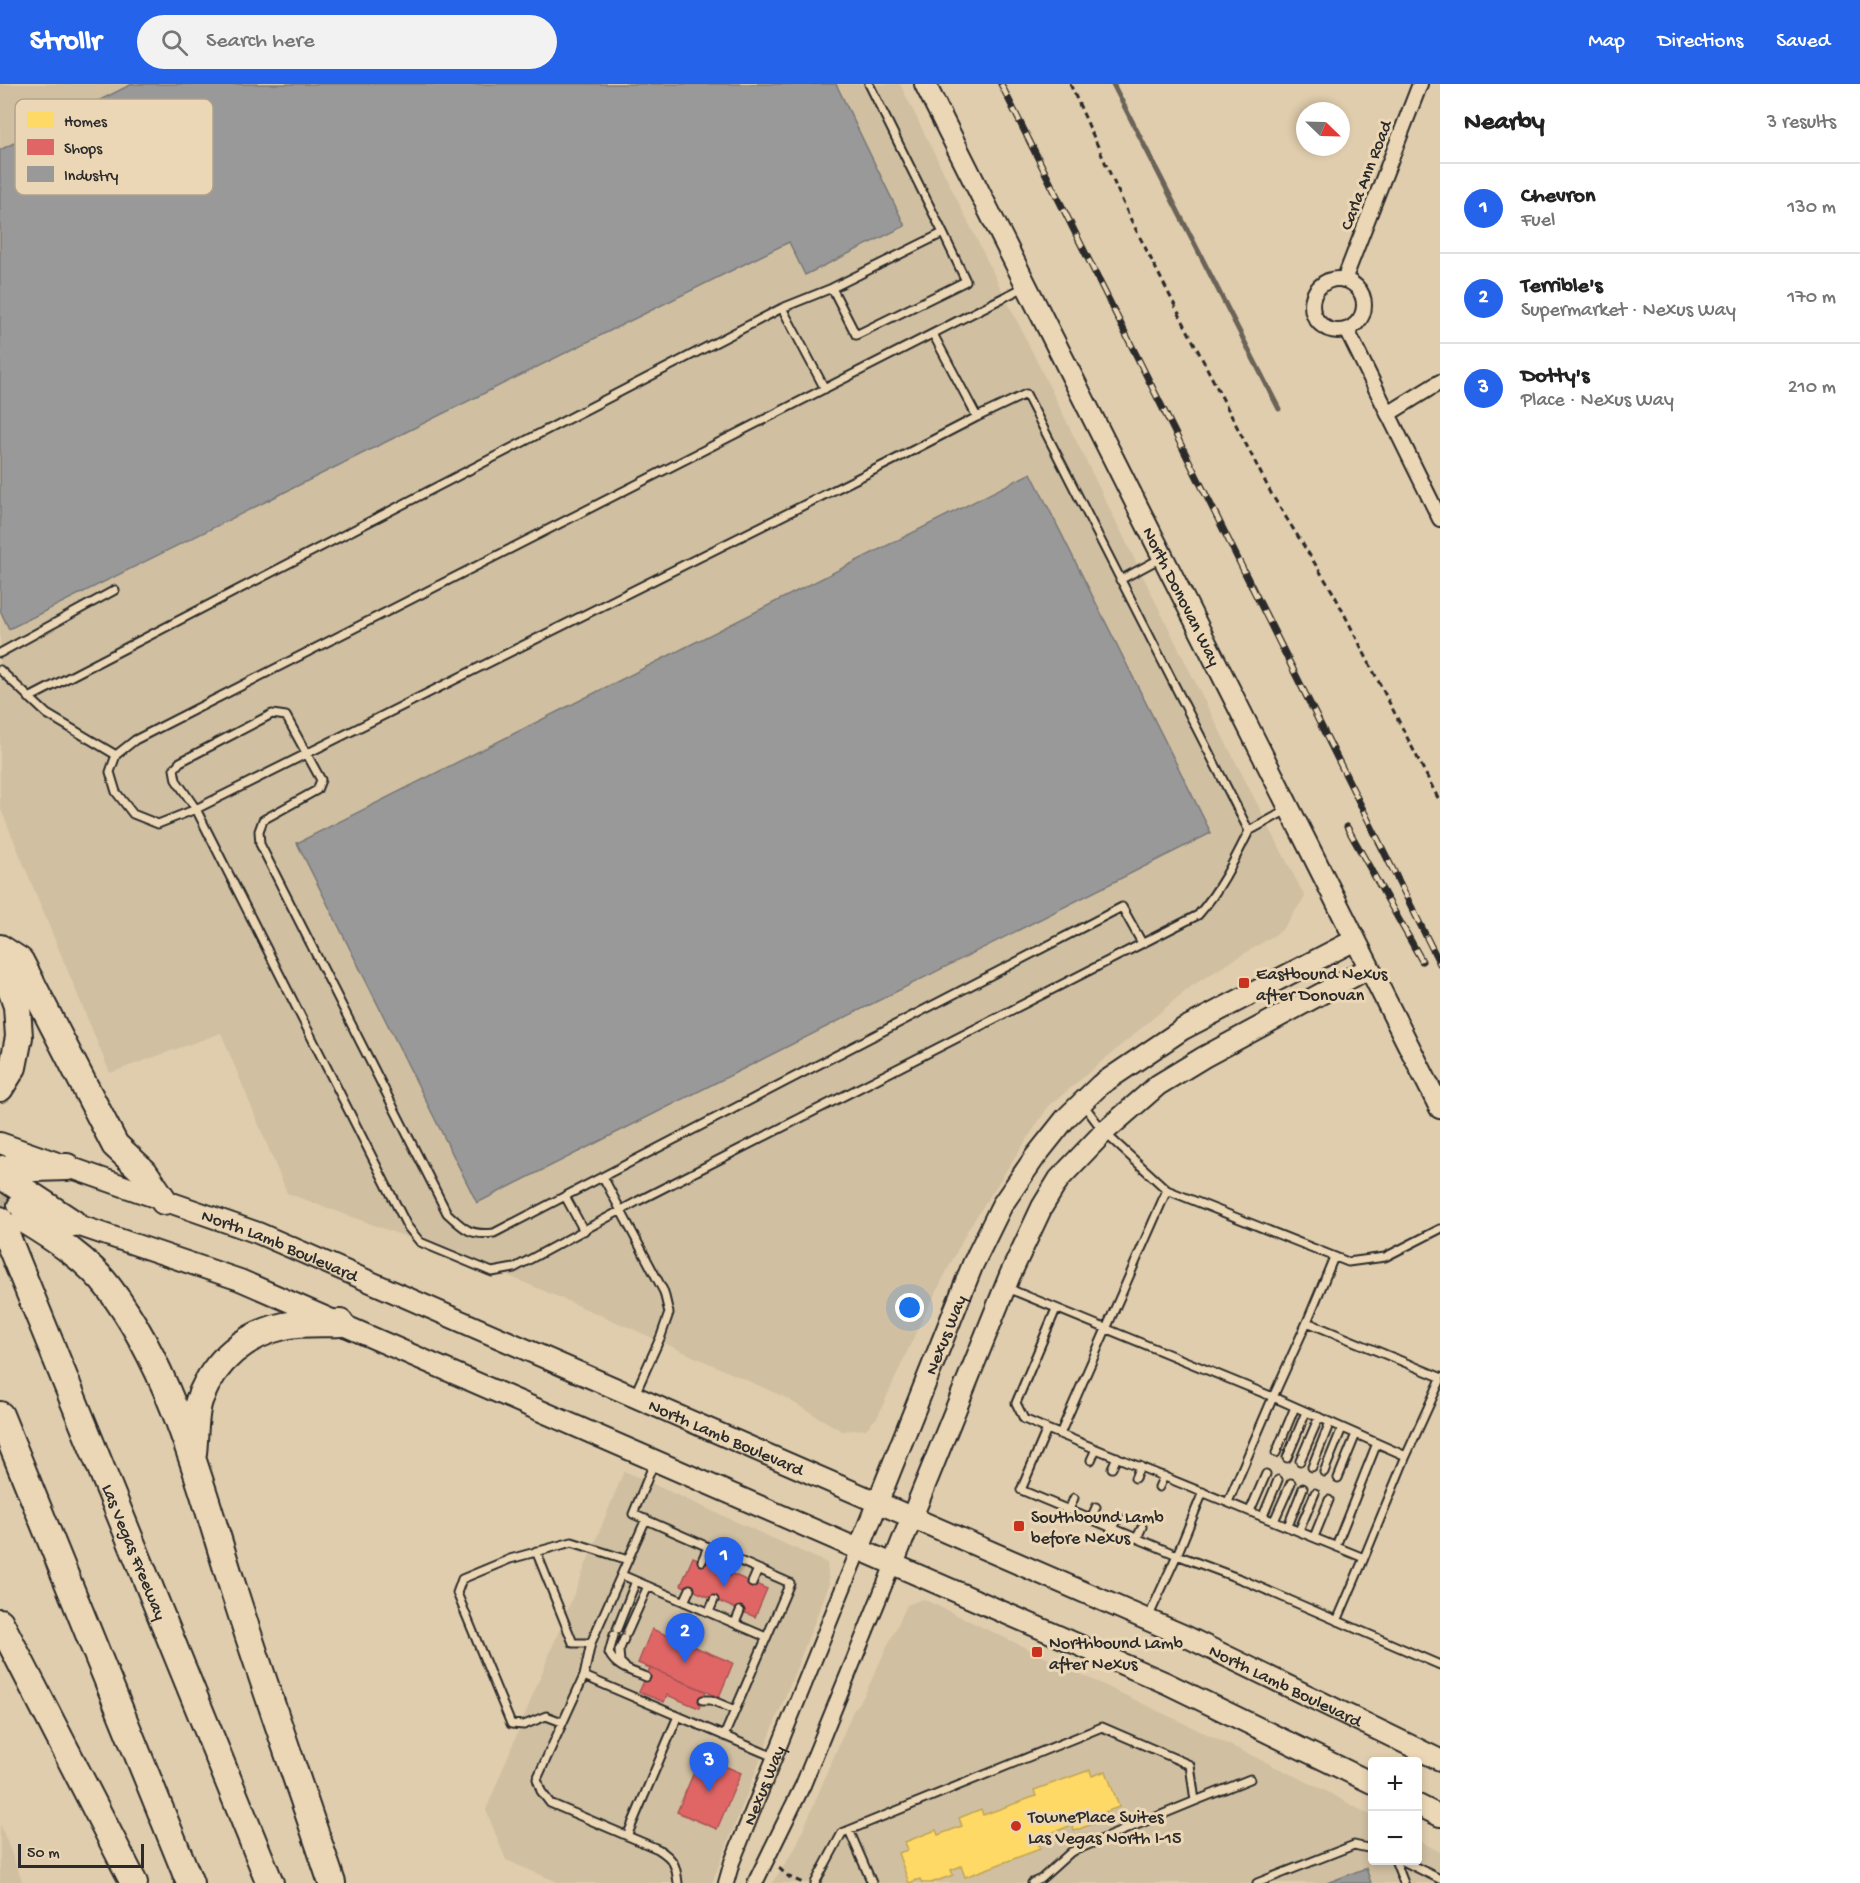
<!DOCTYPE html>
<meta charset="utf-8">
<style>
body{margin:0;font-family:"Gochi Hand",sans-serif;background:#f2f2f2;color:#222}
.controls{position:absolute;right:18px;bottom:18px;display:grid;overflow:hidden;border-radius:6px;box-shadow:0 3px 9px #0003}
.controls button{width:54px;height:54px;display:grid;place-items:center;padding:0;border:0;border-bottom:2px solid #e0e0e0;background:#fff;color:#222;font:30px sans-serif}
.compass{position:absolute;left:1296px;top:18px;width:54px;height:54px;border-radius:50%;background:#fff;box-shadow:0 3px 9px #0003;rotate:113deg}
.scale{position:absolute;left:18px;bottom:15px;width:126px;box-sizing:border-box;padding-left:6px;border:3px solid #2b2b2b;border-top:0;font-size:16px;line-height:21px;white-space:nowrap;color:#2b2b2b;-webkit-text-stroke:4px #ebd7b5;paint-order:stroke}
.you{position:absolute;left:910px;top:1224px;width:21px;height:21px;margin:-15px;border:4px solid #fff;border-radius:50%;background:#1a73e8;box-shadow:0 0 0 9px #1a73e833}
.badge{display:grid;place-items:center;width:39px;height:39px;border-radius:50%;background:#2563eb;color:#fff;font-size:20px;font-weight:700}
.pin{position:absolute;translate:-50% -50px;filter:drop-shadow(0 2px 3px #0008)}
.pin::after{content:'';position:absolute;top:32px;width:21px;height:18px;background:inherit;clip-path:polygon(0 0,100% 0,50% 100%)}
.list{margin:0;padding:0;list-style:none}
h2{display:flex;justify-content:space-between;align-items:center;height:78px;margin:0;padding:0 24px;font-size:26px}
h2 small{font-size:20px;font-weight:400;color:#767676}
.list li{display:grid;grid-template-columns:39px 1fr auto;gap:18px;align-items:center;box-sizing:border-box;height:90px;padding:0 24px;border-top:2px solid #e0e0e0}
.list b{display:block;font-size:22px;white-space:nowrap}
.list p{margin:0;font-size:20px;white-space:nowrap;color:#767676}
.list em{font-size:20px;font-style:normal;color:#767676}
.icon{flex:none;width:33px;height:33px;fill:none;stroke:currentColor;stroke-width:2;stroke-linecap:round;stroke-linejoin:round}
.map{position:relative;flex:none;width:1440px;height:1799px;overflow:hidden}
header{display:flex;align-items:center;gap:36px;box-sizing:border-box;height:84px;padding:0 30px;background:#2563eb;color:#fff}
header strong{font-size:28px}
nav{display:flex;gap:33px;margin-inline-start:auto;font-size:21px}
.search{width:420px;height:54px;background:#f2f2f2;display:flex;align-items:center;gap:15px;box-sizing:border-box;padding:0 21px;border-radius:33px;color:#767676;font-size:22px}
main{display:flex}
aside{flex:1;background:#fff}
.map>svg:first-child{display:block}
</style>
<header>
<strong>Strollr</strong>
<div class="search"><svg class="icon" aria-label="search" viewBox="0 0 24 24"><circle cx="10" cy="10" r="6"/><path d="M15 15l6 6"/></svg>Search here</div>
<nav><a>Map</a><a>Directions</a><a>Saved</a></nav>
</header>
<main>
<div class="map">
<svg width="1440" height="1799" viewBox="0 0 1440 1799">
<rect width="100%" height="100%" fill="#e0cdad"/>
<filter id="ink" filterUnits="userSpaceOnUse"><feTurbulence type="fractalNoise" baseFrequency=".0167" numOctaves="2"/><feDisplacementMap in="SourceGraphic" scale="12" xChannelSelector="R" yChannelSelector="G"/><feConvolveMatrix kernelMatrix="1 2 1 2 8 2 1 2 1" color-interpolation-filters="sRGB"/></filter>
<g filter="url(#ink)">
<path fill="#d0bfa1" d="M0,0h900l308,624 97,189 -24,34 -91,56 -142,120 -81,124 -49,97 -40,88 -12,13 -24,2 -60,-35 -154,-69 -140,-60 -201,-74 -66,-160 -111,40 -110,-266z
M624,1387l203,92 2,22 -117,298h-152l-54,-23 -20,-50z
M923,1515l399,190 50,27v44h46v-20l22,12v31h-668l23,-34 58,-138 11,-15 43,-91z
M0,1740l23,59h-23z"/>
<path fill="#ffd966" stroke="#bfa554" stroke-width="1.5" d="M1090,1686l2,6 14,-5 13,36 -14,5 3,6 -34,13 -2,-6 -36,14 4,10 -75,28 -4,-11 -10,4 2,5 -22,8h-9l-2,-4 -11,4 -11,-30 10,-3 -3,-8 31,-12 2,5 24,-9 -3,-8 22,-9 2,6 53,-19 -2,-6z"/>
<path fill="#e06666" stroke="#aa5454" stroke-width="1.5" d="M693,1473l74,32 -12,28 -74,-32z
M652,1545l81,34 -14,34 -81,-34z
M650,1584l56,23 -7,17 -32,-13 -3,7 -25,-10z
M701,1672l40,17 -24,56 -40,-17z"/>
<path fill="#999" stroke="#787878" stroke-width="1.5" d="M132,0h704l69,142 -100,49 -16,-33 -780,387 -9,-19v-460z
M1031,389l180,360 -734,370 -180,-360z
M1366,1784l5,15h-44z"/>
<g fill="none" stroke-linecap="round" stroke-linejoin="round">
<path stroke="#6b6459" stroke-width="5" d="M1113,0l166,325"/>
<path stroke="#bcad93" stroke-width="20" stroke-dasharray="20 10" stroke-linecap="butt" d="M0,1115l18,6"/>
<g stroke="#2b2b2b" stroke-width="11">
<path id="lane" d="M832,204l24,47 110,-54 -23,-48
M782,224l43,81
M933,250l44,83 -79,41 -702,351 -38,15 -25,-10 -17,-22 -6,-20 6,-17 19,-15 889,-453
M977,333l49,-23 223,437c-15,30 -29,59 -51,84l-560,286 -124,67 -22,4 -72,-30 -13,-16 -211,-417 -20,-29 -2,-11 6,-7 92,-48 14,2 35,64 -4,10 -54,30 -4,11 1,13 187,369c17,16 23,23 47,20l628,-326 20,36
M1120,496l41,-22
M0,569l115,-63
M0,586l47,44 69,41
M29,614l753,-390 50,-20 111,-55 -74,-149
M1249,747l38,-21
M1083,1020l21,28 63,58 181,72 37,-5 55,-28
M603,1093l61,115 5,21 -8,23 -26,58
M565,1112l19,35
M1334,1173l-27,65 133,55
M1007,1204l266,109 -45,105
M1307,1238l-34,75 133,59
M1047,1345l-23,-10 -8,-16 40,-94
M1060,1350l107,-244
M1276,1369l19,-46
M1287,1374l19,-46
M1091,1376l5,-11
M1300,1377l19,-44
M654,1379l-21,51 157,69 -66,153
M1312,1383l18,-45
M1112,1384l5,-11
M1324,1388l18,-44
M1135,1394l5,-12
M1338,1394l18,-44
M1159,1403l5,-11
M1203,1408l-26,63 -156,-65 26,-61 317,129 42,-102 34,-75
M1069,1426l5,-12
M1250,1427l16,-37
M1263,1432l15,-36
M1091,1435l5,-12
M1274,1437l17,-38
M1288,1442l15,-38
M1113,1444l6,-11
M1299,1447l16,-38
M1314,1453l15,-37
M1137,1454l5,-11
M1336,1462l41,-103
M536,1467l37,92h18
M702,1477l6,-14
M727,1488l6,-14
M622,1491l144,62
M752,1499l6,-14
M684,1518l6,-13
M709,1528l5,-12
M1148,1534l29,-63 66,25 197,85
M1337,1537l27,-63
M735,1539l5,-12
M617,1545l19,-48
M627,1549l21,-47
M614,1551l-5,18c7,15 23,18 37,24
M624,1555l-5,12 1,11 5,5
M584,1592l7,-33 55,-124
M703,1616h8l24,10
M562,1638l-16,-6 -22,9 -13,-1 -54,-131 5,-14 48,-20 62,-17 56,18
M1195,1717l55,-22
M849,1746l23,53
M627,1752l51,-120
M1395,1776l9,23
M1401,1776l39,19
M678,1799c-2,-18 -4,-24 -20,-34l-108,-46 -9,-12 -4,-12 47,-103 190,81
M815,1799l27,-50 260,-106 88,38 5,36 -124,51 -30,27 -9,4
M1257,1799l97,-38 18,4"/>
</g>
<g stroke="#2b2b2b" stroke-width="18">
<g id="street">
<circle cx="1338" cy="221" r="26"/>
<path d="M1344,196l76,-196"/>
<path d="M1347,246l93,189"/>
<path d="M1388,330l52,-32"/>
<path id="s1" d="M726,1799l6,-21 127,-313"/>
<path d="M755,1799l48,-98 90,-221"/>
</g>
</g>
<g stroke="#2b2b2b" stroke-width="24">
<g id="secondary">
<path id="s2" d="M925,0l515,1024"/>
<path id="s3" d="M0,1059l258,90 929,404 253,123"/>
<path d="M18,1121l222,75 926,403 206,100"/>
<path id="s4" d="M859,1465l114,-285 29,-59 33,-48 31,-39 34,-33 83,-56 172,-89"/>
<path d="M893,1480l117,-289 32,-68 17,-28 45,-47 54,-47 46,-28 165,-89"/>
<path d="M1418,1721l22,11"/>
</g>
</g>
<g stroke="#2b2b2b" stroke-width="30">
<g id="highway">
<path d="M0,864l20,13 95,184 29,27 20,29"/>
<path d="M0,874l17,48 2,31 -6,30 -13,21"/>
<path d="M3,1085l64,-2"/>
<path d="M8,1096l65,43"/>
<path id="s5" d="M0,1136l270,663"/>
<path d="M24,1136c30,18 64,40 85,68 65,85 93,204 126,306 31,97 65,193 97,289"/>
<path d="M0,1331l190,468"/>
<path d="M193,1369c2,-16 1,-41 7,-55 15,-38 45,-63 84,-72 18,-4 38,-2 56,-3"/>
<path d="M0,1538l134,261"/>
</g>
</g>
<path stroke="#2b2b2b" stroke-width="3" stroke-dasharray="6 4.5" stroke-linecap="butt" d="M1070,0l60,134 142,277 62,99 106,208
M779,1784l10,9 14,6"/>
<use href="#lane" stroke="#ebd7b5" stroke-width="7"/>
<use href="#street" stroke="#ebd7b5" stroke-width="14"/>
<use href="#secondary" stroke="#ebd7b5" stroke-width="20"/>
<use href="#highway" stroke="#ebd7b5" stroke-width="26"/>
<g stroke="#2b2b2b" stroke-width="7">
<path id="rail" d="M1001,0l439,880
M1347,743l75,134"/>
</g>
<use href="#rail" stroke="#ebd7b5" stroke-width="4.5" stroke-dasharray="14" stroke-linecap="butt"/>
</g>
</g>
<g fill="#c8321e" stroke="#ebd7b5" stroke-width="2">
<rect x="1238" y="893" width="12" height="12" rx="3"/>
<rect x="1013" y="1436" width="12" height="12" rx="3"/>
<rect x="1031" y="1562" width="12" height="12" rx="3"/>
<circle cx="1016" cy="1742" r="6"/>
</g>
<g text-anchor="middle" stroke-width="6" stroke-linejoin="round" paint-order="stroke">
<g font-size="18" fill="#2b2b2b" stroke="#ebd7b5">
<text transform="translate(1365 91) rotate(-69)" y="6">Carla Ann Road</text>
<text dy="6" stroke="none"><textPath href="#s2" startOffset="573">North Donovan Way</textPath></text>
<text dy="6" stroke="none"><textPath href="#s3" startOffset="298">North Lamb Boulevard</textPath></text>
<text dy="6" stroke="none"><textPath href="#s4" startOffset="231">Nexus Way</textPath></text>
<text dy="6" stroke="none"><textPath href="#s3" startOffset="784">North Lamb Boulevard</textPath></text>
<text dy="6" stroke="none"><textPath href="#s5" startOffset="358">Las Vegas Freeway</textPath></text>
<text dy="6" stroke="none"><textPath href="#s3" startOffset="1396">North Lamb Boulevard</textPath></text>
<text dy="6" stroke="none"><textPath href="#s1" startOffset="105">Nexus Way</textPath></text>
</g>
<g font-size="18" fill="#2b2b2b" stroke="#ebd7b5" text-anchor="start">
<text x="1256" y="895">Eastbound Nexus<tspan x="1256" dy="21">after Donovan</tspan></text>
<text x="1031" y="1438">Southbound Lamb<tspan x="1031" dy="21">before Nexus</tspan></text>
<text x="1049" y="1564">Northbound Lamb<tspan x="1049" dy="21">after Nexus</tspan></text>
<text x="1028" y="1738">TownePlace Suites<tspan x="1028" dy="21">Las Vegas North I-15</tspan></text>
</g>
</g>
<rect x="15" y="15" width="198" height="96" rx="9" fill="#ebd7b5" stroke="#b1a38c" stroke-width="1.5"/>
<rect x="27" y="28" width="27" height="16" fill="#ffd966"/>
<rect x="27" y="55" width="27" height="16" fill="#e06666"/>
<rect x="27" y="82" width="27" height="16" fill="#999"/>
<g font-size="16" fill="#2b2b2b">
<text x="64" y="42">Homes</text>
<text x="64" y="69">Shops</text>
<text x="64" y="96">Industry</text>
</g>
</svg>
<div class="controls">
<button>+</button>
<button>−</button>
</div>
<svg class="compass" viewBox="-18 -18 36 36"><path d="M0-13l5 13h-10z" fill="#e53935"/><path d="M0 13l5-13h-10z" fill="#767676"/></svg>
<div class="scale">50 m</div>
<div class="you"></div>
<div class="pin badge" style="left:724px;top:1503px">1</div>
<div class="pin badge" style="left:685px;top:1579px">2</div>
<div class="pin badge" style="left:709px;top:1708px">3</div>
</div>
<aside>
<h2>Nearby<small>3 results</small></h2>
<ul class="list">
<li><span class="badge">1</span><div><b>Chevron</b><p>Fuel</p></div><em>130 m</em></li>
<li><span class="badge">2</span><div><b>Terrible's</b><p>Supermarket · Nexus Way</p></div><em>170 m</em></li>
<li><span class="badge">3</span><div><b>Dotty's</b><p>Place · Nexus Way</p></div><em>210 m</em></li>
</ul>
</aside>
</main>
